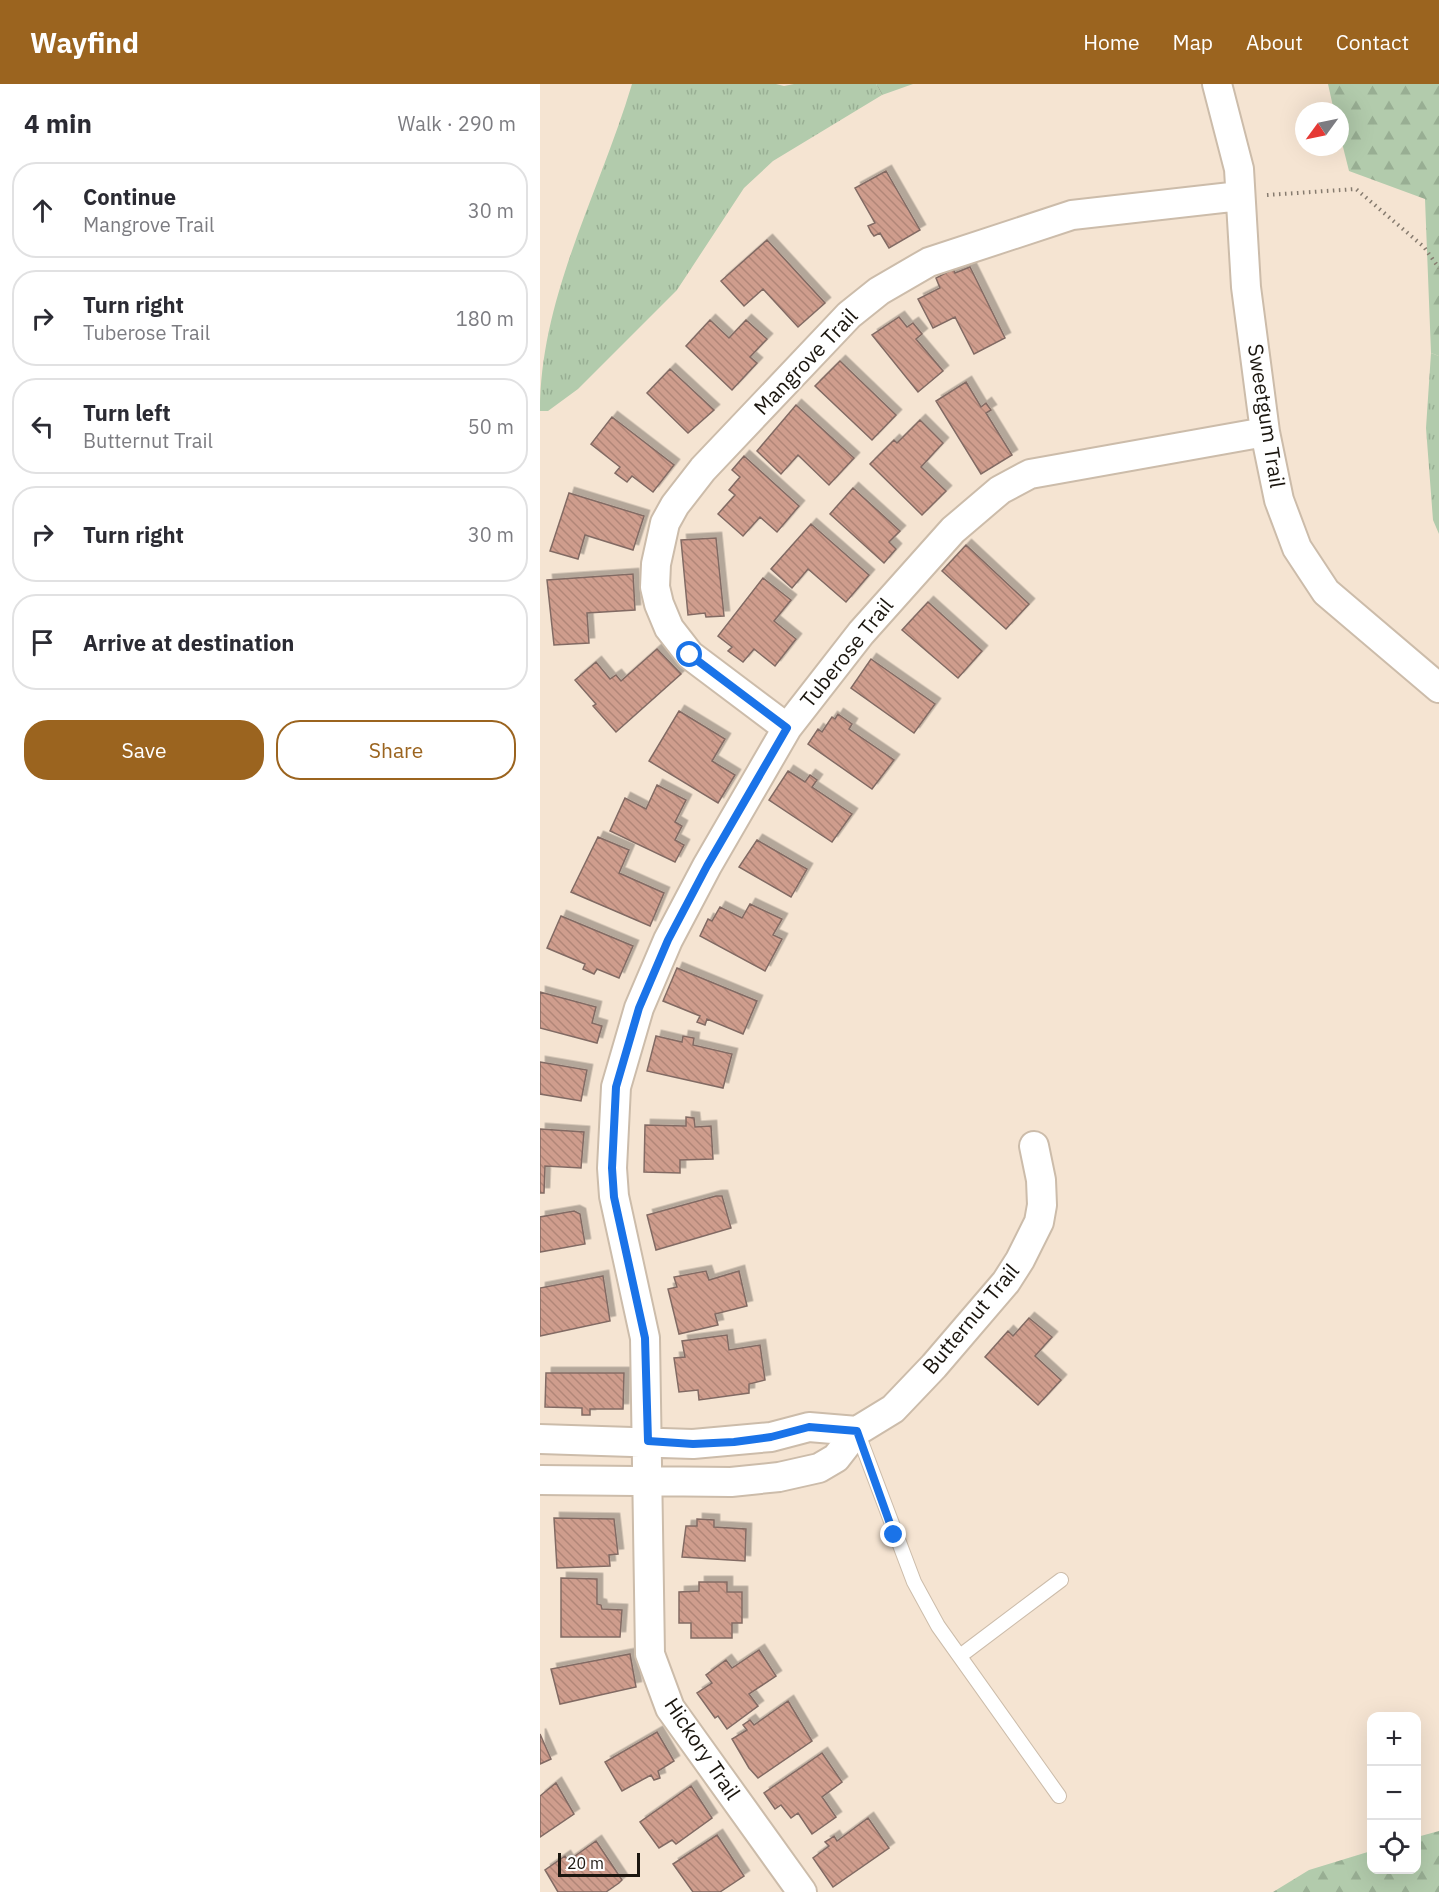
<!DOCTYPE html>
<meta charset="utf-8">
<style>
body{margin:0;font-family:"IBM Plex Sans",sans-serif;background:#f2f2f3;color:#2b2b33}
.controls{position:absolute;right:18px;bottom:18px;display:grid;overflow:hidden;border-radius:12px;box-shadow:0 6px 24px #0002}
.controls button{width:54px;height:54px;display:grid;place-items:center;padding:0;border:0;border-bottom:2px solid #e1e1e2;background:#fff;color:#2b2b33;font:30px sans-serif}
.compass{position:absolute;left:755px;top:18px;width:54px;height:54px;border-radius:50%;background:#fff;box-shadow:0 6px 24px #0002;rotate:237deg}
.scale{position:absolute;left:18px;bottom:15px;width:82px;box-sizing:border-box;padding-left:6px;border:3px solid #1b160f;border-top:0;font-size:16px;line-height:21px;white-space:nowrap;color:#1b160f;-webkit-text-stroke:4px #fff;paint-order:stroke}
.stop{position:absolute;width:18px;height:18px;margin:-14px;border:4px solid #1a73e8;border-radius:50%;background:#fff}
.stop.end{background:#1a73e8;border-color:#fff;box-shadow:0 2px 6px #0008}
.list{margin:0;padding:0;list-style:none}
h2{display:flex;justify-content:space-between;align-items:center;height:78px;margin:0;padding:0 24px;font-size:26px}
h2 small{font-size:20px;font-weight:400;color:#7c7c81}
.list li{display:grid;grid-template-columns:39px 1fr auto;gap:18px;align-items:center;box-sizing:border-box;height:96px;margin:0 12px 12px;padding:0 12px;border:2px solid #e1e1e2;border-radius:24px}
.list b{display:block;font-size:22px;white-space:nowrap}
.list p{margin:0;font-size:20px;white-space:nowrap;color:#7c7c81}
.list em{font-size:20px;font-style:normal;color:#7c7c81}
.actions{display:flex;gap:12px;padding:18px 24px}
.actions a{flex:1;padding:14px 0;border:2px solid #9b641f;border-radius:24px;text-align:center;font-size:21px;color:#9b641f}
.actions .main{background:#9b641f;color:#fff}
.icon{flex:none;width:33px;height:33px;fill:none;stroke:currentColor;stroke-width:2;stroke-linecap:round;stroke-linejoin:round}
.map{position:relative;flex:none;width:899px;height:1808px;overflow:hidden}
header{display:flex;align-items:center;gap:36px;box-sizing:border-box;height:84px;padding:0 30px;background:#9b641f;color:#fff}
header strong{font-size:28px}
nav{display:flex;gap:33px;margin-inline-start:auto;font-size:21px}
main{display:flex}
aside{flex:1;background:#fff}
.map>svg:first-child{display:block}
</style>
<header>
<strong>Wayfind</strong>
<nav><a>Home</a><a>Map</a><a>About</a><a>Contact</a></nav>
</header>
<main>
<aside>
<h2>4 min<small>Walk · 290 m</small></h2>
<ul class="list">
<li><svg class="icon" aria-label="ahead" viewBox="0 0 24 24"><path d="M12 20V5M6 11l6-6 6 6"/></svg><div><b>Continue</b><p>Mangrove Trail</p></div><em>30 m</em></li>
<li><svg class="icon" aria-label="right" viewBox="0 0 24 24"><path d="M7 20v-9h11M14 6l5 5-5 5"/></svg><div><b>Turn right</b><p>Tuberose Trail</p></div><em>180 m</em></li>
<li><svg class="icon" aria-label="left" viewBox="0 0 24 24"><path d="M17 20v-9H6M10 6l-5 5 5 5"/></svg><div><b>Turn left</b><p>Butternut Trail</p></div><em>50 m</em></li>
<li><svg class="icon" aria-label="right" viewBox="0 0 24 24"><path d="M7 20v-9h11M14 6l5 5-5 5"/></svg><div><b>Turn right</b></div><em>30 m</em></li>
<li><svg class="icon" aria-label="arrive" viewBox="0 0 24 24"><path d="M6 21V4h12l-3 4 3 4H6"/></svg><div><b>Arrive at destination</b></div></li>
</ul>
<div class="actions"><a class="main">Save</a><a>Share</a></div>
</aside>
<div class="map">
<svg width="899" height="1808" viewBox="0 0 899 1808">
<defs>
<pattern id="grass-tufts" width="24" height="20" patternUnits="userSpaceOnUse" patternTransform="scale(1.5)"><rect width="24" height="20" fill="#b2cbac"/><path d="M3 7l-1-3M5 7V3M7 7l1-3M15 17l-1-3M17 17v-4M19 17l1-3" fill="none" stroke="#98ae93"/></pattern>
<pattern id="forest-firs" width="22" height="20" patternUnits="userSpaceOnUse" patternTransform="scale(1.5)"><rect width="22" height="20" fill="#b2cbac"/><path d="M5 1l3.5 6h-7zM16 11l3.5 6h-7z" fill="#98ae93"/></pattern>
<pattern id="building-back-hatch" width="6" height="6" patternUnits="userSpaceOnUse" patternTransform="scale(1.5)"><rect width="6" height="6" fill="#cf9d8d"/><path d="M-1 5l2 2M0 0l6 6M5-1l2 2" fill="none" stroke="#b18678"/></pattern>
<filter id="shadow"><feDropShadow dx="5.5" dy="-5.5" stdDeviation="0" flood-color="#0004"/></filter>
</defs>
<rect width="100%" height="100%" fill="#f5e4d2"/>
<path fill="url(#grass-tufts)" d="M92,0h144l8,2 10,-2h82l6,11 -109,66 -29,27 -67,102 -99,99 -30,22h-8c0,-115 60,-219 92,-327z
M891,269l8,3v178l-6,-14 -7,-92z"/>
<path fill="url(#forest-firs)" d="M336,0h37l-31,11z
M788,0h111v272l-8,-3 -6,-154 -76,-28 -9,-36v-24h-6z
M899,1747v61h-166l36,-22 62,-19 1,19h44l1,-33z"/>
<path fill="url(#building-back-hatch)" stroke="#826b64" stroke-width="1.5" filter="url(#shadow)" d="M346,87l34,59 -31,18 -9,-15 -6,3 -3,-4 -3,-6 7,-3 -20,-35z
M227,156l58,63 -27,24 -35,-38 -19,17 -23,-25z
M430,183l35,71 -31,16 -19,-37 -22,11 -15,-29 22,-11 -4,-10 17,-9 2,4z
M359,233l8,10 6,-4 9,11 -6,5 27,32 -25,21 -46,-57z
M170,236l19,18 17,-18 21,19 -17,18 7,6 -25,27 -46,-44z
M300,277l56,54 -24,25 -57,-54z
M130,285l44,41 -26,23 -41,-40z
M426,298l15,25 5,-4 5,7 -5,3 26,42 -31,19 -45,-73z
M256,321l58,53 -25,27 -31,-30 -17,19 -24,-23z
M72,333l62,48 -21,27 -21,-16 -5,6 -12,-9 5,-6 -29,-23z
M380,336l23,23 -22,24 25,24 -24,24 -52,-51 24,-24 3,3z
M204,372l55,50 -22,26 -17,-15 -17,19 -25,-22 17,-19 -6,-5 11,-13 -8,-7z
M313,404l47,43 -11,11 7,7 -12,14 -54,-49z
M29,409l75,23 -11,34 -48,-15 -7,24 -28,-8z
M271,440l58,51 -23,27 -38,-33 -16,19 -21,-19z
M176,454l8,78 -18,1 -1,-4 -17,2 -7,-75z
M426,461l63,59 -23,25 -64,-58z
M93,490l2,36 -48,3 2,30 -35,2 -7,-65z
M223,494l28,22 -17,21 22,18 -21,27 -21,-17 -11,13 -15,-11 4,-4 -14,-11z
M388,518l54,49 -24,27 -56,-48z
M117,565l24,25 -65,58 -23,-26 3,-2 -21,-24 21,-18 14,17 6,-4 5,6z
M331,575l64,45 -21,29 -63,-45z
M139,627l46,28 -13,22 23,14 -17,28 -69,-42z
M298,630l14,10 -3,5 45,31 -22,29 -64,-45 10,-15 4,3 10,-15 3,2z
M248,687l17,11 5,-7 7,5 -5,7 40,27 -20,28 -63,-42z
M117,701l29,15 -11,22 7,4 -7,14 9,5 -9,17 -65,-31 15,-33 21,11z
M58,753l31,13 -10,23 45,20 -14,33 -79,-34z
M217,756l50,29 -16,28 -52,-30z
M210,820l32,15 -9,16 9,4 -17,32 -65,-35 8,-17 4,2 8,-14 22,11z
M21,832l72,30 -14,32 -22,-9 -3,5 -11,-5 2,-5 -38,-16z
M137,884l80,33 -14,33 -36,-15 -2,6 -8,-3 3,-6 -37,-15z
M0,908l56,15 -4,16 10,3 -5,17 -57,-15z
M116,952l26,6 1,-6 11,2 -1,7 39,9 -9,34 -76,-17z
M0,978l47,8 -6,31 -41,-7z
M146,1033l8,1 1,9 16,-1 2,33 -33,1v13l-36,-1 1,-47 41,1z
M0,1045l44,3 -3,36 -36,-2 -1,27h-4z
M176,1112h6l9,32 -75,22 -9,-35z
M34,1127l6,3 5,30 -45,8v-35z
M166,1187l3,9 30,-9 8,35 -32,8 3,11 -39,9 -11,-45 9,-2 -3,-10z
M63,1192l7,45 -70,15v-48z
M489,1234l23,19 -17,19 26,24 -23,25 -53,-48 23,-26 5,5z
M187,1251l2,15 31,-5 5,35 -16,4v9l-50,7 -1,-10 -19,2 -5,-34 11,-1 -3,-16z
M6,1289h78l-1,36h-33v6h-8v-7l-37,-1z
M14,1434l60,1 4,35 -9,1 1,11 -53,2z
M157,1435l17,1v7l32,2 -1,32 -63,-4 4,-31h11z
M21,1494l36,1v25l4,1 1,4 20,1 -2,27h-59z
M159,1498h28v10h15v31h-10v15h-41v-15h-12v-31l20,-1z
M219,1566l17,26 -27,18 9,12 -31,23 -9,-13 -3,2 -18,-25 15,-10 -6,-8 20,-15 6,8z
M90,1570l6,33 -76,17 -9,-35z
M248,1617l24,40 -54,37 -9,-10 -17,-29 15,-9 -4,-5 7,-5 4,5z
M117,1648l17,29 -16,10 2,7 -6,2 -3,-5 -29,16 -17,-29z
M0,1650l11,25 -11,5z
M282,1669l20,29 -20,15 14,20 -24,17 -14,-21 -7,5 -10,-13 -6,4 -11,-16z
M16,1699l18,31 -34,23v-41z
M151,1702l21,32 -36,26 -4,-4 -13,8 -19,-26z
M328,1734l21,30 -56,39 -20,-29 16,-12 -4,-4 5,-3 4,-3 3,5z
M177,1751l27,41 -24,16h-27l-20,-28z
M56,1757l26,39 -3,3 -13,9h-48l-13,-22 20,-14 3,5z"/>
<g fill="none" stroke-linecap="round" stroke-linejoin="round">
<g stroke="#ccbcaa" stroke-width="16">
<path id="lane" d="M317,1347l57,151 24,44 121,170
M420,1572l101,-76"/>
</g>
<g stroke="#ccbcaa" stroke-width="32">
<path id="street" d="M677,0l22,85 7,118 19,145 14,68 18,48 29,44 113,96
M247,644l-97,-73 -21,-27 -10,-24 -4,-17 1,-23 9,-41 10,-18 28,-36 146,-154 30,-24 50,-29 143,-47 168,-19
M0,1355l153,5 78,-7 38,-10 48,4
M0,1396l191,2 48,-5 40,-9 17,-10 21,-27 36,-22 41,-43 72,-84 14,-22 19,-38 3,-17 -1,-25 -7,-34
M262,1808l-132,-184 -20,-54 -5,-316 -31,-142 -2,-28 4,-81 23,-79 29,-68 39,-74 80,-138 74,-95 92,-103 47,-40 30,-16 235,-42"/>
</g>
<path stroke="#867b6f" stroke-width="4" stroke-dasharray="1.5 4.5" stroke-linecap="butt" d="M727,111l89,-6 68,58 15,21"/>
<use href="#lane" stroke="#fff" stroke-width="14"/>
<use href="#street" stroke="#fff" stroke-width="28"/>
</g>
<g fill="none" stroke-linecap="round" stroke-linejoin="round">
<path stroke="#1a73e8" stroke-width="8" d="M150,571l97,73 -80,138 -39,74 -29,68 -23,79 -4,81 2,29 31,141 3,103 45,3 41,-2 37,-5 38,-10 48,4 37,104"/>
</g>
<g text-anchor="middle" stroke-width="4.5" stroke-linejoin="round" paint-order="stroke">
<g font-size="21" fill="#1b160f" stroke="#fff">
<text transform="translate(266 278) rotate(-46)" y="7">Mangrove Trail</text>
<text transform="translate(726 332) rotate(81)" y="7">Sweetgum Trail</text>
<text transform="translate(307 569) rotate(-51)" y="7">Tuberose Trail</text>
<text transform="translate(431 1235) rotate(-50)" y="7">Butternut Trail</text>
<text transform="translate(162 1665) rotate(56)" y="7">Hickory Trail</text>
</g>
</g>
</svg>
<div class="controls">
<button>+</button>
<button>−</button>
<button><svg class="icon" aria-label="locate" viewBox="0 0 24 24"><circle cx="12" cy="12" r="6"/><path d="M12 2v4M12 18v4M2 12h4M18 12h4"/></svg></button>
</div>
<svg class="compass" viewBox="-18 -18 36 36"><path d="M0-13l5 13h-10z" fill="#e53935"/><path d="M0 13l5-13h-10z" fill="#7c7c81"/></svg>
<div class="scale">20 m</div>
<div class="stop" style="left:150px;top:571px"></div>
<div class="stop end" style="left:354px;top:1451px"></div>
</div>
</main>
